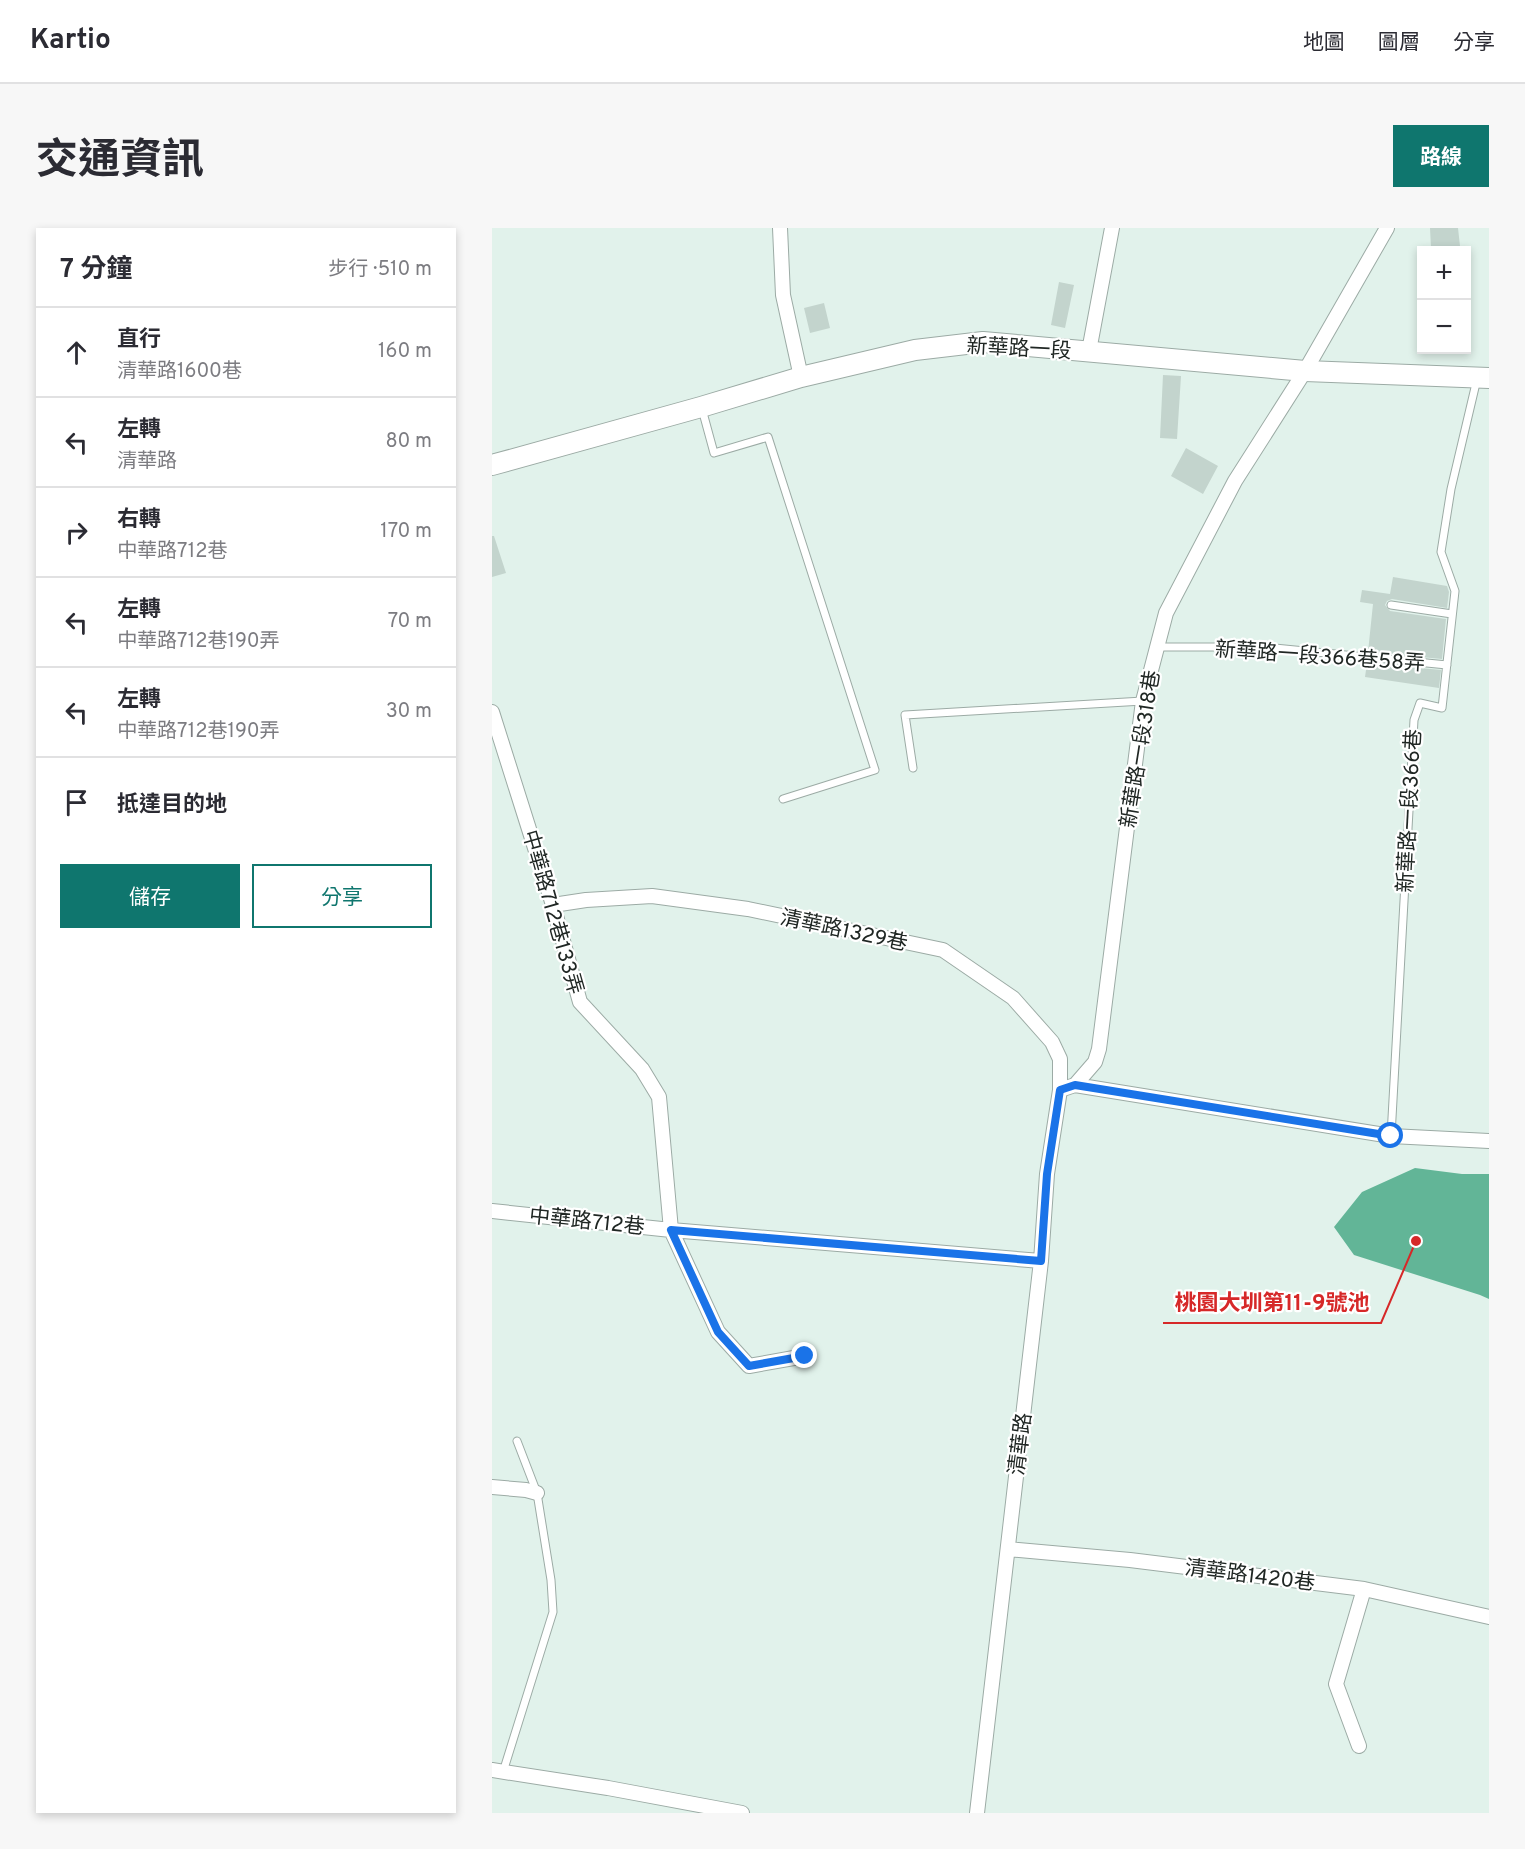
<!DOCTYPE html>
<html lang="zh-TW">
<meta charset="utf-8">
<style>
body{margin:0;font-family:Overpass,"Noto Sans TC",sans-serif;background:#f7f7f7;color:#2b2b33}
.controls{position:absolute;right:18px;top:18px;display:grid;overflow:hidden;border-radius:0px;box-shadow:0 3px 9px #0003}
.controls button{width:54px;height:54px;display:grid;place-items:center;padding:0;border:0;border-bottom:2px solid #e1e1e2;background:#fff;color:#2b2b33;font:30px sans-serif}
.stop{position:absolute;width:18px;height:18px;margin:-14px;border:4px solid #1a73e8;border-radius:50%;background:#fff}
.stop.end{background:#1a73e8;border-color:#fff;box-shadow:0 2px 6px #0008}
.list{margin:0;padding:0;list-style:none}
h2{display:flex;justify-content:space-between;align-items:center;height:78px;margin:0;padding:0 24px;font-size:26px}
h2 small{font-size:20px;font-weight:400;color:#7c7c81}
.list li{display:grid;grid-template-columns:39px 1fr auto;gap:18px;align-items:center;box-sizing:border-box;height:90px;padding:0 24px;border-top:2px solid #e1e1e2}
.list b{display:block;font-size:22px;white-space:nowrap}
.list p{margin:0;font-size:20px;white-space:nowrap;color:#7c7c81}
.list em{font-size:20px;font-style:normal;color:#7c7c81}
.actions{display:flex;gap:12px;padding:18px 24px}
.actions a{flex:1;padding:14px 0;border:2px solid #0f766e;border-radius:0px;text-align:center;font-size:21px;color:#0f766e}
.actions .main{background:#0f766e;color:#fff}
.icon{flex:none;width:33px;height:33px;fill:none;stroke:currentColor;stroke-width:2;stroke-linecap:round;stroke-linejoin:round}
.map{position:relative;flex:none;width:997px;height:1585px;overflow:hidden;border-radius:0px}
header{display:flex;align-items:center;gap:36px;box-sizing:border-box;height:84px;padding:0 30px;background:#fff;border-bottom:2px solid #e1e1e2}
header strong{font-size:28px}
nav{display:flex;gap:33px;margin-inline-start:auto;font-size:21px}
.intro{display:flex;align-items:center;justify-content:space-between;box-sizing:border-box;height:144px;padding:0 36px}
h1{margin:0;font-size:42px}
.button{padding:15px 27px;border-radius:0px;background:#0f766e;color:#fff;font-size:21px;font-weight:700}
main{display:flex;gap:36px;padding:0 36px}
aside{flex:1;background:#fff;border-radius:0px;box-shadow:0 3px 9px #0003}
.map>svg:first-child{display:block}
</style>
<header>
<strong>Kartio</strong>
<nav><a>地圖</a><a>圖層</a><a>分享</a></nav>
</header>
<div class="intro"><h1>交通資訊</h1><a class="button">路線</a></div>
<main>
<aside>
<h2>7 分鐘<small>步行 · 510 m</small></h2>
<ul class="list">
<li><svg class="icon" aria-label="ahead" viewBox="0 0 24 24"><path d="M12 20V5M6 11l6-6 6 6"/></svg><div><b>直行</b><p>清華路1600巷</p></div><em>160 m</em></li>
<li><svg class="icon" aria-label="left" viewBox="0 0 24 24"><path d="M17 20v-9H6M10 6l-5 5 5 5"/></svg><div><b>左轉</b><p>清華路</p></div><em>80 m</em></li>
<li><svg class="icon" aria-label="right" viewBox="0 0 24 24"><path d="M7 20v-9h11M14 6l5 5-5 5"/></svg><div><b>右轉</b><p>中華路712巷</p></div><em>170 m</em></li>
<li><svg class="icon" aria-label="left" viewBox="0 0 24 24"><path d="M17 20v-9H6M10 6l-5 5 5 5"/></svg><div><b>左轉</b><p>中華路712巷190弄</p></div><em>70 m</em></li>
<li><svg class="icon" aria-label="left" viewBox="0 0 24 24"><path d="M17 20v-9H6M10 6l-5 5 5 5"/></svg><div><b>左轉</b><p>中華路712巷190弄</p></div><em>30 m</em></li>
<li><svg class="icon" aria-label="arrive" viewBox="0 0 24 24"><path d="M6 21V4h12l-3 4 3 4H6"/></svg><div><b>抵達目的地</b></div></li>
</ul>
<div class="actions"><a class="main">儲存</a><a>分享</a></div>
</aside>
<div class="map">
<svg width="997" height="1585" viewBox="0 0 997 1585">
<rect width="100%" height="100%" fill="#e1f2eb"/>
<path fill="#62b597" d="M923,940l47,6h27v125l-9,-4 -126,-40 -20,-28 28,-35z"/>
<path fill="#c3d4cd" d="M938,0h28l2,18 -29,2z
M567,54l15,3 -9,43 -14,-3z
M332,75l6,25 -20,5 -6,-25z
M671,147l18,1 -4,63 -17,-1z
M694,220l32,18 -15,28 -32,-18z
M0,308h2l12,37 -14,4z
M901,349l54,9 2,6 -2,16 -55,-9 -5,2 -2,4 5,6 56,8 -4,40 -74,-7 5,-48 -13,-2 2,-12 28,4z
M875,435l74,7 -2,18 -74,-11z"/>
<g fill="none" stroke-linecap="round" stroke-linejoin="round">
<g stroke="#9caba5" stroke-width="9">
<path id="lane" d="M210,181l12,44 54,-16 107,333 -92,29
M899,377l61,9
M665,419h108l182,18
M421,540l-8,-53 238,-14
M899,908l23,-416 6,-17 22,5 13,-117 -14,-39 10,-63 26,-110
M11,1544l50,-160 -2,-32 -14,-87 -20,-52"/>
</g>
<g stroke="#9caba5" stroke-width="16">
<path id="street" d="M288,0l3,67 18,82
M597,123l23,-123
M0,484l61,193 27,97 62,67 17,28 12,133 47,102 31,34 56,-10
M61,677l33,-5 66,-4 96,13 195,41 70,48 39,44 8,17v31
M583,857l20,-23 4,-13 44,-348 23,-88 69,-132 70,-110 82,-143
M0,983l179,19 370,31
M0,1259l34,3 11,3
M516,1321l122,11 234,29 125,28
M867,1518l-23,-62 28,-95
M0,1542l116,18 134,25
M485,1585l64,-552 6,-87 13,-84 15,-5 316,51 98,5"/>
</g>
<g stroke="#9caba5" stroke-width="22">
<path id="secondary" d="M0,237l209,-58 100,-30 114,-27 68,-8 322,29 184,7"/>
</g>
<use href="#lane" stroke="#fff" stroke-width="7"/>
<use href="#street" stroke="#fff" stroke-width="14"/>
<use href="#secondary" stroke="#fff" stroke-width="20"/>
</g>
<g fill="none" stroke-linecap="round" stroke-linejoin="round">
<path stroke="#1a73e8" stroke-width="8" d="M313,1128l-56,10 -31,-34 -47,-102 370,31 6,-87 13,-84 15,-5 316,51"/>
</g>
<g text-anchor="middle" stroke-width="4.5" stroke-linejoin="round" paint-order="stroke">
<g font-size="21" fill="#202724" stroke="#fff">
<text transform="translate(527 120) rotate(3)" y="7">新華路一段</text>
<text transform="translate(828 428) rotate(4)" y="7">新華路一段366巷58弄</text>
<text transform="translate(648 521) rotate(-81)" y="7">新華路一段318巷</text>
<text transform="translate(917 583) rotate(-87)" y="7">新華路一段366巷</text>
<text transform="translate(61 684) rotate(74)" y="7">中華路712巷133弄</text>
<text transform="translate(352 702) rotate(12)" y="7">清華路1329巷</text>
<text transform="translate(95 993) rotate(6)" y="7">中華路712巷</text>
<text transform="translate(528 1216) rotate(-83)" y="7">清華路</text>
<text transform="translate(758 1347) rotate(7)" y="7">清華路1420巷</text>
</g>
</g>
<path fill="none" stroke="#d62828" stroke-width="2" d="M924 1013L889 1095H671"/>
<circle fill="#d62828" stroke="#fff" stroke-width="2" cx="924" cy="1013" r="6"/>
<g font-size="22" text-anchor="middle" font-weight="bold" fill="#d62828" stroke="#fff" stroke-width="4.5" stroke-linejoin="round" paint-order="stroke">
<text x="780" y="1082">桃園大圳第11-9號池</text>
</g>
</svg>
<div class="controls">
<button>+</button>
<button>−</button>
</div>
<div class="stop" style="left:899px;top:908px"></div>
<div class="stop end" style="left:313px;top:1128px"></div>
</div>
</main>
